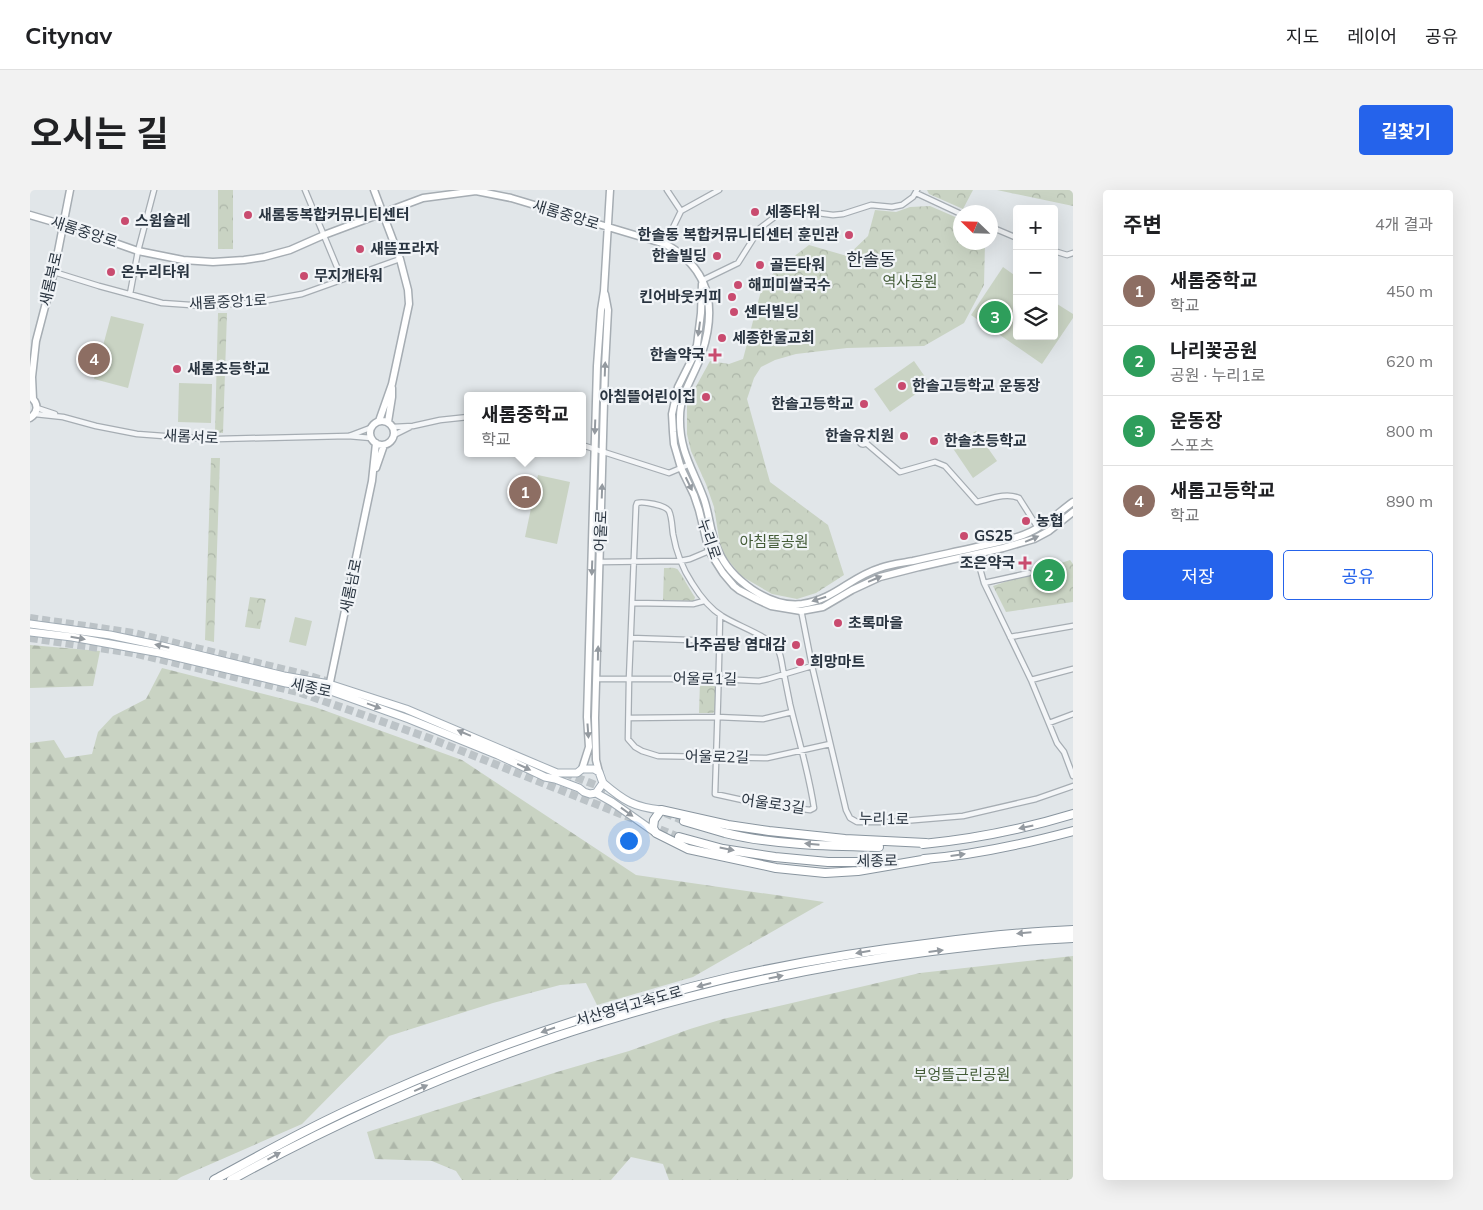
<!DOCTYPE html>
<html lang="ko">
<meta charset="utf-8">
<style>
body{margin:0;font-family:Mulish,"Noto Sans KR",sans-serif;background:#f2f2f2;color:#202124}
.controls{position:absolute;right:15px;top:15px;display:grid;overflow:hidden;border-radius:5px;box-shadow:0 5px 20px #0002}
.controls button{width:45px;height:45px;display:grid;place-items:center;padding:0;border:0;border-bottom:1px solid #e0e0e0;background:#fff;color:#202124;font:25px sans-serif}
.compass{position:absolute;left:923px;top:15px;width:45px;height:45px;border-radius:50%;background:#fff;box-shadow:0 5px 20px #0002;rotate:293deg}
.you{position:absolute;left:598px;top:650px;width:18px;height:18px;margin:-12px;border:4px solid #fff;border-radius:50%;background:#1a73e8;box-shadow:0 0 0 8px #1a73e833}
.badge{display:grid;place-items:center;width:32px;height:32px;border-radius:50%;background:#2563eb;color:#fff;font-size:16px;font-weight:700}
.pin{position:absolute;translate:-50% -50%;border:2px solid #fff;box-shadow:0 1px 5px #0006}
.popup{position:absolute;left:434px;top:202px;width:122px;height:65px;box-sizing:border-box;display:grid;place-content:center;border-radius:5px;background:#fff;filter:drop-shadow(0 1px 4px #0005);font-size:16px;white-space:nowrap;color:#757577}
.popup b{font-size:19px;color:#202124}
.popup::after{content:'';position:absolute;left:50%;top:100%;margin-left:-10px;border:10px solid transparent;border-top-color:#fff}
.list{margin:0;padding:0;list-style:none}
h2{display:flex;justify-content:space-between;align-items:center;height:65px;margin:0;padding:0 20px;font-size:21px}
h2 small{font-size:16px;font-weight:400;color:#757577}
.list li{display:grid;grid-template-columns:32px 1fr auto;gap:15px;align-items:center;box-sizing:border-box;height:70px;padding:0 20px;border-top:1px solid #e0e0e0}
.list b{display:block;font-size:19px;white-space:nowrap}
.list p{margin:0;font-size:16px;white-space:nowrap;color:#757577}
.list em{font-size:16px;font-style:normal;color:#757577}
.actions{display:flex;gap:10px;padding:15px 20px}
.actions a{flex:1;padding:11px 0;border:1px solid #2563eb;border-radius:5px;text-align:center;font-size:18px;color:#2563eb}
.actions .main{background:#2563eb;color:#fff}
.icon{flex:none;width:28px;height:28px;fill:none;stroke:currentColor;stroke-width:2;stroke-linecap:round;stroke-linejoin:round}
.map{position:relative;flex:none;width:1043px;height:990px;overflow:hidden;border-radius:5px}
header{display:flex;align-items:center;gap:30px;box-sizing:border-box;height:70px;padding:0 25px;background:#fff;border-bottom:1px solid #e0e0e0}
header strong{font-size:24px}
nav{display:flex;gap:28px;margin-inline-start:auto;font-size:18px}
.intro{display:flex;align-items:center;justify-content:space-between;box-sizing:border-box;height:120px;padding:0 30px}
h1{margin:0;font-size:35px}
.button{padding:12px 22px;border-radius:5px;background:#2563eb;color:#fff;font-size:18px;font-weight:700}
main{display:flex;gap:30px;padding:0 30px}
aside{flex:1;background:#fff;border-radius:5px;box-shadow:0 5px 20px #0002}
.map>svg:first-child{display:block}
</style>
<header>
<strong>Citynav</strong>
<nav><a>지도</a><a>레이어</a><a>공유</a></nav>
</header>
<div class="intro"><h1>오시는 길</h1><a class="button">길찾기</a></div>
<main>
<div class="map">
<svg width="1043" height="990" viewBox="0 0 1043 990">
<defs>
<pattern id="forest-firs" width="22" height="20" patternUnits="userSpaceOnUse" patternTransform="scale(1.25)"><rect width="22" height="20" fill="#c9d3c3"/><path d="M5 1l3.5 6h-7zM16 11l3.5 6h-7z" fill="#adb6a9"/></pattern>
<pattern id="park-crowns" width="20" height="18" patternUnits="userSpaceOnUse" patternTransform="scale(1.25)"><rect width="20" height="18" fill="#c9d3c3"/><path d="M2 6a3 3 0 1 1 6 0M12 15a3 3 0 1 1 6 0" fill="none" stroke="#adb6a9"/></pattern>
</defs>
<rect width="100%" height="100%" fill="#e1e6e9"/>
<path fill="#c9d3c3" d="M973,77l14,10v59h37v-34l19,12v4l-31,46 -71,-49z
M81,126l33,8 -16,64 -34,-9z
M884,171l16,23 -40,28 -16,-23z
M149,193l33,1 -1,39 -33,-1z
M946,241l21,30 -24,17 -21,-31z
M508,285l32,7 -13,62 -32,-7z
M265,427l17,4 -6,25 -17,-4z"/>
<path fill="url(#forest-firs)" d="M0,455l70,6 -7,35 -63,2z
M132,478l153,39 147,53 174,115 188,27 -131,75 -96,28 -11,-22 -26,2 -67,18 -104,33 -87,88 -121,53 -4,3h-147v-437l24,-3 11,18 27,-4 6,-22 15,-16 33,-17z
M1043,766v224h-404l-6,-16 -32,-7 -20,23h-149l-6,-9 -24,-10 -57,-2 -8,-27 190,-60 72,-21 61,-22 33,-10 197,-46z"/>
<path fill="url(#park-crowns)" d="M188,0h15v59h-15z
M897,0h46l-10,19 -34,-15z
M967,0h76v16z
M900,16l30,13 1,23 24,1 -1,42 -20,38 -40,23 -77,2 -51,6 -21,6 -14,7 -7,11 -7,21 23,83 58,43 16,50 -28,18 -19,6 -25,-5 -31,-18 -20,-25 -7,-44 -8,-23 -15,-33 -4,-17v-31l23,-42 19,3 14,-5 19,-72 14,-17 33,-25 38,11 21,-20 7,-26 21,2 14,-5z
M188,123h9l-4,120 -8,-1z
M181,268h9l-6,184 -9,-2z
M1040,370l3,4v38l-67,10 -13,-26z
M634,378c4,0 10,-1 13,1 3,2 14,23 18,28l-1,4 -31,-1z
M220,407l16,2 -6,30 -15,-2z
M670,491h14l3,2 -1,27 -3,3h-14z"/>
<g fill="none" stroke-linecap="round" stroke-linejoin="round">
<path stroke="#bcc3c7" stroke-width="8" stroke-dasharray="8 4" stroke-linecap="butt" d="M0,428l104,15 169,41 23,7
M0,448l103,15 165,39 131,46 207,82
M535,583l41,16
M635,623l19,8
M619,635l30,12"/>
<g stroke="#a6adb3" stroke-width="7">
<path id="street" d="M275,0l37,89
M637,0l14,21
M886,3l45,21
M961,37l26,11
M635,54l16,-33 38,-21
M1024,61l13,4 6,-2
M24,82l45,14 63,17 43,3 53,-4 44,-8 98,-35
M673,90l35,-17 22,-35 16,-12 7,-4 16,-3 19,4 15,2 10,-1 28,-9 21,2 10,-2 11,-8 4,-7
M100,104l8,-43 16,-61
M7,218l18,6
M5,224l28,3 33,9 41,8 40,3 40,2 131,-3 23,2
M363,237l20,-1 27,-6 28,-3
M364,245l16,-8
M319,246l21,-8
M829.5 251a3.5 3.5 0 1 1 7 0a3.5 3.5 0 1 1-7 0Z
M836,253l34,29 35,-10 10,4 32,36c13,-3 29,-10 42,-4l19,30
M552,255l87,28 19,-8
M946,364l8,29 47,97 26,63 7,9 9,24
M570,372l80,-1 10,-2 19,-8
M954,393l45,-10
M602,413l61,1 11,-3
M771,420l11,56 34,144 4,8 7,4h34l72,-6 73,-17 37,-13
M690,425c-1,60 -3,119 -5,179l41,9 54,7 4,-2c-5,-35 -16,-70 -24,-104 -2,-10 -4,-20 -6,-30 -2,-7 -2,-15 -5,-22 -6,-15 -42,-26 -57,-36 -13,-8 -22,-20 -30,-33 -10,-15 -16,-32 -19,-49 -1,-7 -1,-17 -4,-23 -4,-6 -26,-10 -32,-8l-1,3 -7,173 -1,60 7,8 7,4 16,5 109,2 63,-14
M980,447l63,-11
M601,448l88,3
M567,489h121l41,2 9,-2 44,-13
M1001,490l42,-11
M599,528l88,-1 46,2 29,-7
M1019,533l24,-9"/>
</g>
<g stroke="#a6adb3" stroke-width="9">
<path id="secondary" d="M344,0l26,69 8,31 1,14 -17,80 -13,37
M0,25l34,10 74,26 45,9 30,2 31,-2 20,-3 26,-7 34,-15 99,-37 53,-7 35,7 154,46c45,24 52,63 37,109 -7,22 -22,40 -22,64 -1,34 13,52 24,82 6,17 6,35 14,51 12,29 51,58 84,54 34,-5 48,-27 78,-36 11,-4 22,-5 33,-7 26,-6 52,-11 77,-17 14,-3 28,-6 40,-12 16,-7 29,-20 43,-30
M672,94l-1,29 -4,32 -5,14 -14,28 -6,27 1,18 1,12 7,24 13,27 5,15 10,41 14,22 11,13 5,4 19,10 13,6 30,5 22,-4 29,-17 28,-13 39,-10 84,-19 31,-9 15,-8 24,-19
M3,209l-1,-22 4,-36 18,-69 16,-82
M0,228c8,-5 9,-14 1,-21
M340 243a12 12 0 1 1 24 0a12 12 0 1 1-24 0Z
M358,232l4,-25v-9
M346,278l8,-23
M299,497l43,-206 4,-38
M552,579l7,-22 -2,-30 10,-351 4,-56 3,-19 6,-101
M569,582l-3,-12 -1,-42 10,-351 3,-57 -3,-16"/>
</g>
<g stroke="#a1acb5" stroke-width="9">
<path id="primary" d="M0,434l80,11 52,11 122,30 45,8 77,25 151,64h20l5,-4h12l5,3 4,11 -7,10 -6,1 -6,-2 -5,-4 -24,-9 -10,-2 -47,-22 -89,-36 -81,-29 -42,-7 -126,-30 -88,-16 -42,-5
M573,593c21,18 31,24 58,27
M566,603l16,9 44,31"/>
</g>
<g stroke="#89959f" stroke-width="10">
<path id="highway" d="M654,631c14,4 27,8 41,12 48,12 104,13 154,14
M649,647l44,12 52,8 53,5h62
M896,653l-81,-4 -76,-8 -41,-6 -67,-15 -7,10 -1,8 3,5 32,16 88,19 49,5 33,-2 70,-12
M893,654c51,-5 101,-15 150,-30
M894,669c50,-4 100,-15 149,-28
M184,990c55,-30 111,-61 170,-86 111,-49 229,-89 348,-117 66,-15 134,-26 201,-34 46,-6 93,-11 140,-13
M201,990c219,-121 453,-198 701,-229 47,-6 94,-11 141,-13"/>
</g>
<use href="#street" stroke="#f4f6f8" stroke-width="4.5"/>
<use href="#secondary" stroke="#fff" stroke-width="6"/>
<use href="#primary" stroke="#fff" stroke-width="7"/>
<use href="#highway" stroke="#fff" stroke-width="8"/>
</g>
<defs><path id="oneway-solid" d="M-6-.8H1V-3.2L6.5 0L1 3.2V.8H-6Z" transform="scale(1.25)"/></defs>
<g fill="#949aa0">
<use href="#oneway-solid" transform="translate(669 139) rotate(98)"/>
<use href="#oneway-solid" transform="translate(575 179) rotate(-88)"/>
<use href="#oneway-solid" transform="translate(565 237) rotate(92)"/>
<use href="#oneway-solid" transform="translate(659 294) rotate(64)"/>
<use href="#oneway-solid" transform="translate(572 301) rotate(-88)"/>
<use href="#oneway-solid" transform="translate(1002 349) rotate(-23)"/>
<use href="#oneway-solid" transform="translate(562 378) rotate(92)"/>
<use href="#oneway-solid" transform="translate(845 389) rotate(-23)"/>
<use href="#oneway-solid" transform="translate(789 409) rotate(163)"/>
<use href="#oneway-solid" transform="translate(48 448) rotate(10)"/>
<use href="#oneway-solid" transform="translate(132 456) rotate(-167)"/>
<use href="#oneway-solid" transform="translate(568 463) rotate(-89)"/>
<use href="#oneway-solid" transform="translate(344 516) rotate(20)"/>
<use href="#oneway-solid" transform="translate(558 541) rotate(86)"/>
<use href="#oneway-solid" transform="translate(434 543) rotate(-157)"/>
<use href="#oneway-solid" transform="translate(494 577) rotate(25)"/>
<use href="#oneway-solid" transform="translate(597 622) rotate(36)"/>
<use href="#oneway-solid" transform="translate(996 637) rotate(168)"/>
<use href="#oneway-solid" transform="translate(782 654) rotate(-175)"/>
<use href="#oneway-solid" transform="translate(697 659) rotate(11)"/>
<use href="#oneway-solid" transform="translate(928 665) rotate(-8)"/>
<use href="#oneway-solid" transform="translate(994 743) rotate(175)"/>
<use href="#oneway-solid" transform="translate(906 761) rotate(-7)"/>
<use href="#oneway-solid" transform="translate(833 762) rotate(170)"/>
<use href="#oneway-solid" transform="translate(746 787) rotate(-12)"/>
<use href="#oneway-solid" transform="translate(674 795) rotate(165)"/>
<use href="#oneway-solid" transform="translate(518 840) rotate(161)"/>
<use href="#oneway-solid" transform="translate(391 898) rotate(-24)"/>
<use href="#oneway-solid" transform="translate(244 966) rotate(-29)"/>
</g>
<g fill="#c94b6f" stroke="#f1f4f7" stroke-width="2">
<circle cx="725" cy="22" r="5"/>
<circle cx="218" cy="25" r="5"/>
<circle cx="95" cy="31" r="5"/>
<circle cx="819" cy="45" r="5"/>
<circle cx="330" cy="59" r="5"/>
<circle cx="687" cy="66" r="5"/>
<circle cx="730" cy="75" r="5"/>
<circle cx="81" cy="82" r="5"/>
<circle cx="274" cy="86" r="5"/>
<circle cx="708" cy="95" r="5"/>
<circle cx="702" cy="107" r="5"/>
<circle cx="704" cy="122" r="5"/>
<circle cx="692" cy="148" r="5"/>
<path d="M682.5 157.5h5v5h5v5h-5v5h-5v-5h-5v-5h5z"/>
<circle cx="147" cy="179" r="5"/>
<circle cx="872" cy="196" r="5"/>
<circle cx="676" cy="207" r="5"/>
<circle cx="834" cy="214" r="5"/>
<circle cx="874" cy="246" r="5"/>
<circle cx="904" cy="251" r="5"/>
<circle cx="996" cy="331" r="5"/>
<circle cx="934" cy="346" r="5"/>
<path d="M992.5 365.5h5v5h5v5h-5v5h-5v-5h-5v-5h5z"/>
<circle cx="808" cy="433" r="5"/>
<circle cx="766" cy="455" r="5"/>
<circle cx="770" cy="472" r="5"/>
</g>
<g text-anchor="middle" stroke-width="4.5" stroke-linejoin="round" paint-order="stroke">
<g font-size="15" font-weight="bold" fill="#2a3541" stroke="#f1f4f7" text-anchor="start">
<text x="735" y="27">세종타워</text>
<text x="228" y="30">새롬동복합커뮤니티센터</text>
<text x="105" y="36">스윔슐레</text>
<text x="809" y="50" text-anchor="end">한솔동 복합커뮤니티센터 훈민관</text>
<text x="340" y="64">새뜸프라자</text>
<text x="677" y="71" text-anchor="end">한솔빌딩</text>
<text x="740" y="80">골든타워</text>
<text x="91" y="87">온누리타워</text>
<text x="284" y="91">무지개타워</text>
<text x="718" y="100">해피미쌀국수</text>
<text x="692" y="112" text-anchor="end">킨어바웃커피</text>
<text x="714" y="127">센터빌딩</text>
<text x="702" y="153">세종한울교회</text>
<text x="675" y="170" text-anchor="end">한솔약국</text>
<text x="157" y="184">새롬초등학교</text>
<text x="882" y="201">한솔고등학교 운동장</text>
<text x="666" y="212" text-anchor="end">아침뜰어린이집</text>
<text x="824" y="219" text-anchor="end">한솔고등학교</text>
<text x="864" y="251" text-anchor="end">한솔유치원</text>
<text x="914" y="256">한솔초등학교</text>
<text x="1006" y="336">농협</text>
<text x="944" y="351">GS25</text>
<text x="985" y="378" text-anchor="end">조은약국</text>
<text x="818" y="438">초록마을</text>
<text x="756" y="460" text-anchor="end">나주곰탕 염대감</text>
<text x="780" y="477">희망마트</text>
</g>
<g font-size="15" fill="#2a3541" stroke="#f1f4f7">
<text transform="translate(536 25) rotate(17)" y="5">새롬중앙로</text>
<text transform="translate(54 42) rotate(18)" y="5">새롬중앙로</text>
<text transform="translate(21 89) rotate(-77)" y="5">새롬북로</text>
<text transform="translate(198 112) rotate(-3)" y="5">새롬중앙1로</text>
<text transform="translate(161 247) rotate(3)" y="5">새롬서로</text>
<text transform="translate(571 341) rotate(-88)" y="5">어울로</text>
<text transform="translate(679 349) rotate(71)" y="5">누리로</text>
<text transform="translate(321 396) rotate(-78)" y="5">새롬남로</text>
<text transform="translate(675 489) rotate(1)" y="5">어울로1길</text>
<text transform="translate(281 498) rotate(12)" y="5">세종로</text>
<text transform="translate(687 567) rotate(1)" y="5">어울로2길</text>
<text transform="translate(743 614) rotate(8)" y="5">어울로3길</text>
<text transform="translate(854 629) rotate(1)" y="5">누리1로</text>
<text transform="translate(847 671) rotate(-1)" y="5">세종로</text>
<text transform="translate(599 816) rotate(-16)" y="5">서산영덕고속도로</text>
</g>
<g font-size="15" fill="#445c38" stroke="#f1f4f7">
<text x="880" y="97">역사공원</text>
<text x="744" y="357">아침뜰공원</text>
<text x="932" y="890">부엉뜰근린공원</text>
</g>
<g font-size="18" fill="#1c2631" stroke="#f1f4f7">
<text x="841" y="76">한솔동</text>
</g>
</g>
</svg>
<div class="controls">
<button>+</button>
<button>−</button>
<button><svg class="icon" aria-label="layers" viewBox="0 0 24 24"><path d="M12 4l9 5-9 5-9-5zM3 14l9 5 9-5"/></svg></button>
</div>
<svg class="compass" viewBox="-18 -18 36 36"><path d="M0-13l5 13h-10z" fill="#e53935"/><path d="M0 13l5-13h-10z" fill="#757577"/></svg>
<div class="you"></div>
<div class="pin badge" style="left:495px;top:302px;background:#8d6e63">1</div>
<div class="popup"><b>새롬중학교</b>학교</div>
<div class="pin badge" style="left:1019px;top:385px;background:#2e9e5b">2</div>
<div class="pin badge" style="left:965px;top:127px;background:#2e9e5b">3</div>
<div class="pin badge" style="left:64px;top:169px;background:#8d6e63">4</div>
</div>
<aside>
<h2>주변<small>4개 결과</small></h2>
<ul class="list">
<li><span class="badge" style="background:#8d6e63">1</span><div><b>새롬중학교</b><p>학교</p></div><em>450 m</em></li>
<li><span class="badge" style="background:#2e9e5b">2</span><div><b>나리꽃공원</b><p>공원 · 누리1로</p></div><em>620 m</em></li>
<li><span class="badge" style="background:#2e9e5b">3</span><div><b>운동장</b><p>스포츠</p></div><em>800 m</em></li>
<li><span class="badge" style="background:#8d6e63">4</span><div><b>새롬고등학교</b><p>학교</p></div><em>890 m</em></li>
</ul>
<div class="actions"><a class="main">저장</a><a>공유</a></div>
</aside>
</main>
